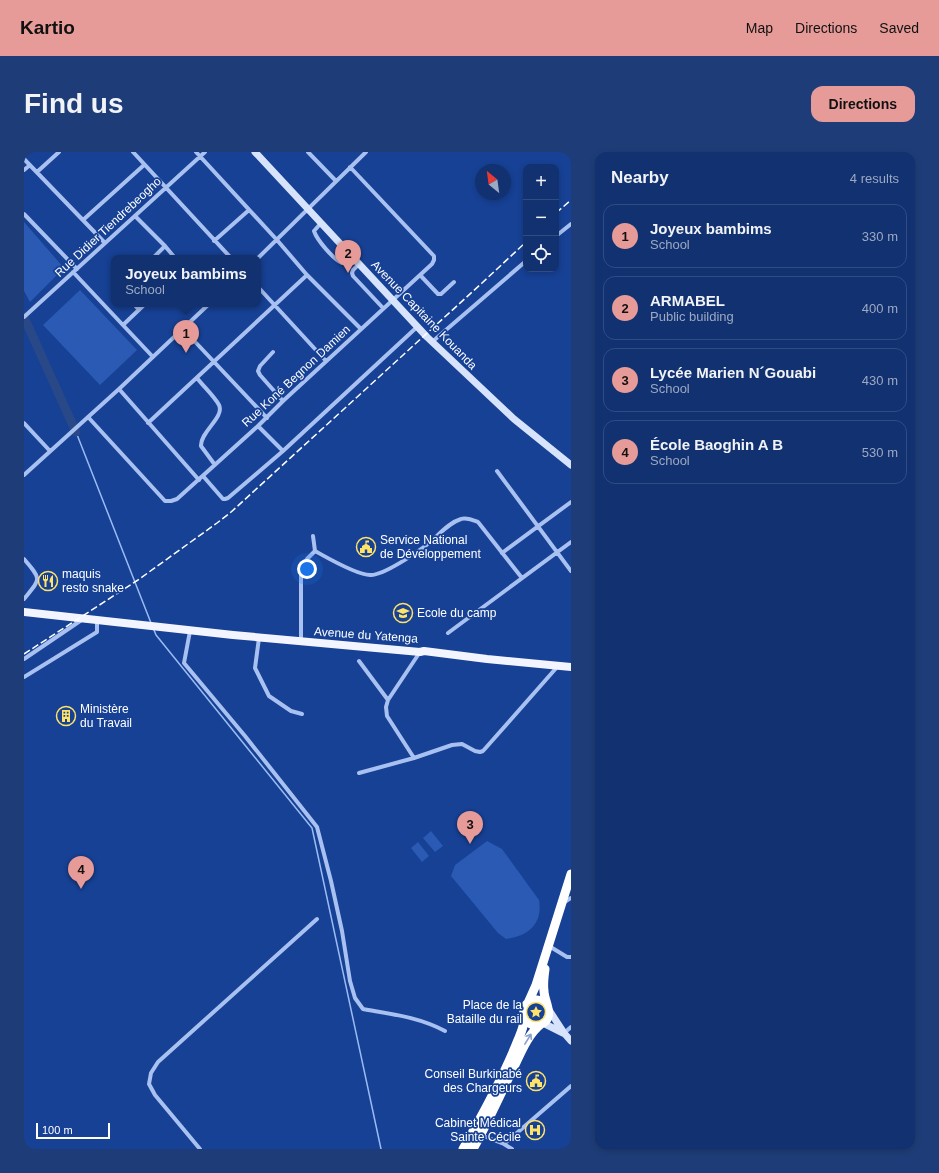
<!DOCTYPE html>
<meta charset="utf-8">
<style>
body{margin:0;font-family:Helvetica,sans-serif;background:#1e3d78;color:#f1f3f6}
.controls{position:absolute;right:12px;top:12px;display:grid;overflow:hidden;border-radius:8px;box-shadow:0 2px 6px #0003}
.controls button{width:36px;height:36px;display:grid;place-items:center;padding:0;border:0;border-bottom:1px solid #304c83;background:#113170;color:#f1f3f6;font:20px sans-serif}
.compass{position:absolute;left:451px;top:12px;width:36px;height:36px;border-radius:50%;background:#113170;box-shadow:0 2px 6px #0003;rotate:331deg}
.scale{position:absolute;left:12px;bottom:10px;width:74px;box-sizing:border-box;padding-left:4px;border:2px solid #fff;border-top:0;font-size:11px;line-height:14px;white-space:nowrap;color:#fff;-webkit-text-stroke:3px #174195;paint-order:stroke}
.you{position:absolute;left:283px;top:417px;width:14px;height:14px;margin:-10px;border:3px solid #fff;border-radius:50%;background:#1a73e8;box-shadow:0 0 0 6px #1a73e833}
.badge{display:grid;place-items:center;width:26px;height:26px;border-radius:50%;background:#e69b98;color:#111;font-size:13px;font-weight:700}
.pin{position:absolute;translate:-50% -33px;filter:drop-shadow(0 1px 2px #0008)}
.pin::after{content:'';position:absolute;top:21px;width:14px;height:12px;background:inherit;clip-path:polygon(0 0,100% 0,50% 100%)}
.popup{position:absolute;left:87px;top:103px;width:150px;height:52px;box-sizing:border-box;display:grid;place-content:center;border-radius:8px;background:#113170;filter:drop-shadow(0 1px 3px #0005);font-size:13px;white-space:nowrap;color:#9ca9c3}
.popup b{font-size:15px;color:#f1f3f6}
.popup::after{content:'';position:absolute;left:50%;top:100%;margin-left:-8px;border:8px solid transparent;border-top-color:#113170}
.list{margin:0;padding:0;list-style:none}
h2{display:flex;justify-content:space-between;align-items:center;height:52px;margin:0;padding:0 16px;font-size:17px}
h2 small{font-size:13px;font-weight:400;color:#9ca9c3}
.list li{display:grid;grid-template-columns:26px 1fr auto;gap:12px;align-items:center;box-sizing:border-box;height:64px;margin:0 8px 8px;padding:0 8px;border:1px solid #304c83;border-radius:12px}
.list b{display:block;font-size:15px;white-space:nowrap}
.list p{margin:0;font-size:13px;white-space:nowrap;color:#9ca9c3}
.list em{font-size:13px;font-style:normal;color:#9ca9c3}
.icon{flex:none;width:22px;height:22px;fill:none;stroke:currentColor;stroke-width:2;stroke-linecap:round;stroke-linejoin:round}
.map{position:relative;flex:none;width:547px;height:997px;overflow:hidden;border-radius:12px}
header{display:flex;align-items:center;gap:24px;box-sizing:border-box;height:56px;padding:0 20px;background:#e69b98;color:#111}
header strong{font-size:19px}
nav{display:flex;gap:22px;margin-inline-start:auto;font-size:14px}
.intro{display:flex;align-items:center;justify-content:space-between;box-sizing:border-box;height:96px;padding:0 24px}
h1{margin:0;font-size:28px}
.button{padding:10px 18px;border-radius:12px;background:#e69b98;color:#111;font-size:14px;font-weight:700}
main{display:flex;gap:24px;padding:0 24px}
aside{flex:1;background:#113170;border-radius:12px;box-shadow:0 2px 6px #0003}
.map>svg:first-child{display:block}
</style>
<header>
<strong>Kartio</strong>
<nav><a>Map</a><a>Directions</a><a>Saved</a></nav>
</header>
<div class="intro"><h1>Find us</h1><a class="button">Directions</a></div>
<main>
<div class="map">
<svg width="547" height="997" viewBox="0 0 547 997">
<rect width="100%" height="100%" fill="#174195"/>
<path fill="#2a5ab3" d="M0,70l40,46 -34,34 -6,-11z
M56,138l57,60 -37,35 -57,-60z
M407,679l12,15 -8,6 -12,-14z
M463,689l15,8 37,51c4,24 -11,36 -33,39l-8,-6 -47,-57 4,-11z
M394,690l11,14 -7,6 -11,-14z"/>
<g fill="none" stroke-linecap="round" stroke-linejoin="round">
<path stroke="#9abbf3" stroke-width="1.5" d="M52,280l75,191
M130,478l2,5 156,193 69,321"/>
<path stroke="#294887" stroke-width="9" d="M0,165l52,115"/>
<path stroke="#a8c1f1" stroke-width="4" d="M109,0l98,106
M172,0l81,88 30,35 54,54
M284,0l28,29
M0,7l81,84
M0,18l6,-5
M13,20l22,-20
M0,62l53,55
M111,64l30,30 10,12
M59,68l61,-55
M297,71l-7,8c3,9 19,28 28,32l10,-6
M532,84l15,-12
M190,89l35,-31
M129,106l12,-12
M234,106l108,-106
M335,112l-6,6 -1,3 1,3 30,32
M49,120l80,85
M396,123l18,19h3l13,-12
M234,135l68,74
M110,152l5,6
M0,165l181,-165
M99,173l22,-21
M159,177l84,89
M408,190l94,-81
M249,200l-13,14 -2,5 2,4 23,26
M173,226c6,8 17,18 22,27 6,12 -19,27 -18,41l14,19
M95,237l80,91
M64,265l77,84h6l6,-2 81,-73 25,-25 149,-137 2,-4v-4l-84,-89
M0,271l26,28
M124,271l159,-148
M234,274l25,25
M473,319l74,100
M0,323l95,-86 90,-85
M179,324l20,23h2l3,-1 55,-47 134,-124
M289,384l2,15c11,6 43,25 56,24 13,0 47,-23 58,-32 10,-8 19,-20 32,-24 5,-2 12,1 17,3l44,56
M478,401l69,-51
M0,407c18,21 17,19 0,40
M166,479l-6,32 61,73 72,91 14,54 11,50 8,50 5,17 8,11c28,5 56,8 82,22
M424,481l123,-91
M235,486l-4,30 14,28 22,15 11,3
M277,489v-73l6,-9 8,-8
M0,507l59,-40
M335,509l29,39
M0,525l73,-45v-12
M390,606l-27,-42 -1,-9 2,-7 32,-48
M335,621l55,-15 38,-13 10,-1 13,7 5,1 3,-1 75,-85
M539,751l8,-5
M525,794l18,11h4
M540,881l7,-6
M457,983l23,9 8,5
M480,992l67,-58
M176,997l-45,-54 -6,-11 2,-11 7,-11 159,-143"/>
<path stroke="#d6e3fb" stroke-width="7" d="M231,0l172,185 87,82 57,46
M525,858l15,23 7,8
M519,871l20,10"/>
<path stroke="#f2f5ff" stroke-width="8" d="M0,460l209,23 187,17 4,-1 63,8 84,8"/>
<path stroke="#fff" stroke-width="9" d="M504,851l8,-18 35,-111
M500,862c1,4 2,8 7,10 3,2 8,2 12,-1 12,-7 1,-22 1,-32 -1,-7 0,-15 1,-22
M439,997c20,-35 40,-71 55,-109 2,-5 4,-9 5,-14 1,-7 -1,-15 3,-21 6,-8 16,-6 21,1
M449,997c14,-25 26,-52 39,-78 8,-16 15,-36 29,-47"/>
<path stroke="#fff" stroke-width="1.5" stroke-dasharray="7 3" stroke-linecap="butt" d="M532,61l15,-13
M0,502l114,-74 79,-57 13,-10 252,-230 44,-41"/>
</g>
<defs><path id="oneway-shaft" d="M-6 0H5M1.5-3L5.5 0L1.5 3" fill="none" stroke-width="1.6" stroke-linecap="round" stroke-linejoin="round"/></defs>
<use stroke="#8ba0ca" href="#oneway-shaft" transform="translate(504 887) rotate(-58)"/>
<defs>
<g id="civic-ring" transform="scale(1)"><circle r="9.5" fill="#174195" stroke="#ffe268" stroke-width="1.5"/><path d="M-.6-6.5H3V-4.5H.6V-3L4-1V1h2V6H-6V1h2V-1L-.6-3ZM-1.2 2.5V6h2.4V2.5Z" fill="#ffe268"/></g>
<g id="restaurant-ring" transform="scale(1)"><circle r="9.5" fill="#174195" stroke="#ffe268" stroke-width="1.5"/><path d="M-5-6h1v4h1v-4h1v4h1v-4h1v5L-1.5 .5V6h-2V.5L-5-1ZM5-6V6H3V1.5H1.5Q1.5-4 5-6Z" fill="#ffe268"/></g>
<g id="school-ring" transform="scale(1)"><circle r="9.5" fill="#174195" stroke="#ffe268" stroke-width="1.5"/><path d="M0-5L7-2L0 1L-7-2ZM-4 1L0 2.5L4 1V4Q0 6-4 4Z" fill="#ffe268"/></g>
<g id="building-ring" transform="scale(1)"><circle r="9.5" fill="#174195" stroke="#ffe268" stroke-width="1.5"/><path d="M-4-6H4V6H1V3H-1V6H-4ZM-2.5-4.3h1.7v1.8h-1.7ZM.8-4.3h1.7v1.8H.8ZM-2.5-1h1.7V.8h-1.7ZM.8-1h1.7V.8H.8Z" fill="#ffe268"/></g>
<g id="sight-ring" transform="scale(1)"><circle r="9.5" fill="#174195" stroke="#ffe268" stroke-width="1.5"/><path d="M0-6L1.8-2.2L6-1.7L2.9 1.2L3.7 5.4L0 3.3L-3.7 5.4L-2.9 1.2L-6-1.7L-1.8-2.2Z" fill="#ffe268"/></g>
<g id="hospital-ring" transform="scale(1)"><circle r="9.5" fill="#174195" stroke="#ffe268" stroke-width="1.5"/><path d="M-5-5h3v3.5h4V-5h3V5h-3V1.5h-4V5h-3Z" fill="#ffe268"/></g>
</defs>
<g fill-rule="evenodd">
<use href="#civic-ring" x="342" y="395"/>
<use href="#restaurant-ring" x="24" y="429"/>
<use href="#school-ring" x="379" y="461"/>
<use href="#building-ring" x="42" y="564"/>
<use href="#sight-ring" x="512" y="860"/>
<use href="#civic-ring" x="512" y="929"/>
<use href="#hospital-ring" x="511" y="978"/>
</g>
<g text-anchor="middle" stroke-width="3.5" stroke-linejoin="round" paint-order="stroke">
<g font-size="12" fill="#fff" stroke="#174195">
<text transform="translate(84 75) rotate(-43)" y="4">Rue Didier Tiendrebeogho</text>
<text transform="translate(400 163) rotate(46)" y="4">Avenue Capitaine Kouanda</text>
<text transform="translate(272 224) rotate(-43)" y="4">Rue Koné Begnon Damien</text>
<text transform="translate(342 483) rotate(4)" y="4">Avenue du Yatenga</text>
</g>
<g font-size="12" fill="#fff" stroke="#174195" text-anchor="start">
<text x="356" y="392">Service National<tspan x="356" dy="14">de Développement</tspan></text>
<text x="38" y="426">maquis<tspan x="38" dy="14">resto snake</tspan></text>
<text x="393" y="465">Ecole du camp</text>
<text x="56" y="561">Ministère<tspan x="56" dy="14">du Travail</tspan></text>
<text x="498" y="857" text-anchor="end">Place de la<tspan x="498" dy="14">Bataille du rail</tspan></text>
<text x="498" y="926" text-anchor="end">Conseil Burkinabé<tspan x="498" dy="14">des Chargeurs</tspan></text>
<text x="497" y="975" text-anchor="end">Cabinet Médical<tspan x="497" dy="14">Sainte Cécile</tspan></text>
</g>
</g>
</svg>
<div class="controls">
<button>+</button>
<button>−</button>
<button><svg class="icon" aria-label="locate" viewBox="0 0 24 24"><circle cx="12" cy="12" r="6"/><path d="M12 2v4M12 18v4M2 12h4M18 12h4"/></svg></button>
</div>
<svg class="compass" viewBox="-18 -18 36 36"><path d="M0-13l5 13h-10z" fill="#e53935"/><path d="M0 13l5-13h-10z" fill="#9ca9c3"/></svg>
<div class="scale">100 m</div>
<div class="you"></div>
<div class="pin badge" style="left:162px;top:201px">1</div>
<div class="popup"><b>Joyeux bambims</b>School</div>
<div class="pin badge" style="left:324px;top:121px">2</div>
<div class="pin badge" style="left:446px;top:692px">3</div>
<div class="pin badge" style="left:57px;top:737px">4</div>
</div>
<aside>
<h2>Nearby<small>4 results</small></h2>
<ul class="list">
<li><span class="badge">1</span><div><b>Joyeux bambims</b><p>School</p></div><em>330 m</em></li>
<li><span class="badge">2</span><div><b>ARMABEL</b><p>Public building</p></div><em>400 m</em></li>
<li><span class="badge">3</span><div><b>Lycée Marien N´Gouabi</b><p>School</p></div><em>430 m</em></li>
<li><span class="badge">4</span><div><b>École Baoghin A B</b><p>School</p></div><em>530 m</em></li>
</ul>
</aside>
</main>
